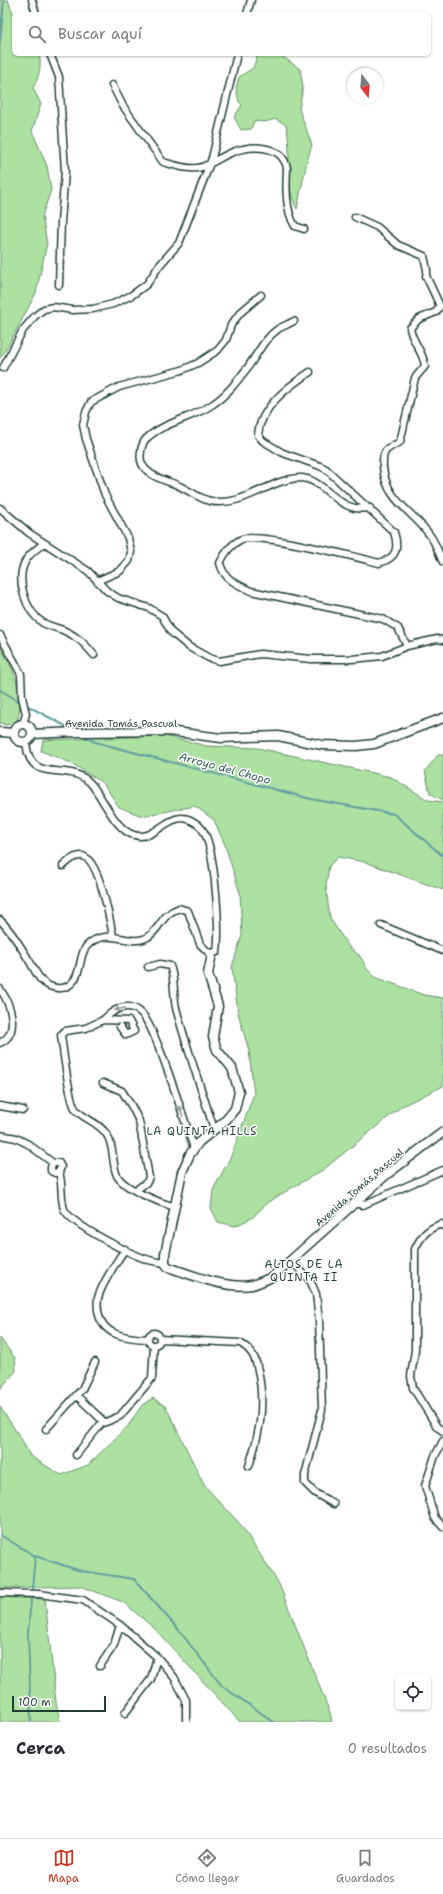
<!DOCTYPE html>
<html lang="es">
<meta charset="utf-8">
<style>
body{margin:0;font-family:"Shantell Sans",sans-serif;background:#f7f7f7;color:#2b2b33}
.controls{position:absolute;right:12px;bottom:12px;display:grid;overflow:hidden;border-radius:6px;box-shadow:0 1px 3px #0004}
.controls button{width:36px;height:36px;display:grid;place-items:center;padding:0;border:0;border-bottom:1px solid #e1e1e2;background:#fff;color:#2b2b33;font:20px sans-serif}
.compass{position:absolute;left:347px;top:68px;width:36px;height:36px;border-radius:50%;background:#fff;box-shadow:0 1px 3px #0004;rotate:164deg}
.scale{position:absolute;left:12px;bottom:10px;width:94px;box-sizing:border-box;padding-left:4px;border:2px solid #1f3d34;border-top:0;font-size:11px;line-height:14px;white-space:nowrap;color:#1f3d34;-webkit-text-stroke:3px #fff;paint-order:stroke}
.list{margin:0;padding:0;list-style:none}
h2{display:flex;justify-content:space-between;align-items:center;height:52px;margin:0;padding:0 16px;font-size:17px}
h2 small{font-size:13px;font-weight:400;color:#7c7c81}
.icon{flex:none;width:22px;height:22px;fill:none;stroke:currentColor;stroke-width:2;stroke-linecap:round;stroke-linejoin:round}
.map{position:relative;flex:none;width:443px;height:1722px;overflow:hidden}
.search{position:absolute;background:#fff;box-shadow:0 1px 3px #0004;left:12px;right:12px;top:12px;height:44px;display:flex;align-items:center;gap:10px;box-sizing:border-box;padding:0 14px;border-radius:6px;color:#7c7c81;font-size:15px}
.sheet{height:116px;background:#fff}
nav{display:flex;justify-content:space-around;align-items:center;box-sizing:border-box;height:56px;border-top:1px solid #e1e1e2;background:#fff;font-size:11px;color:#7c7c81}
nav a{display:grid;justify-items:center;gap:2px}
nav .on{color:#c8321e}
.map>svg:first-child{display:block}
</style>
<div class="map">
<svg width="443" height="1722" viewBox="0 0 443 1722">
<rect width="100%" height="100%" fill="#fff"/>
<filter id="ink" filterUnits="userSpaceOnUse"><feTurbulence type="fractalNoise" baseFrequency=".025" numOctaves="2"/><feDisplacementMap in="SourceGraphic" scale="8" xChannelSelector="R" yChannelSelector="G"/><feConvolveMatrix kernelMatrix="1 2 1 2 8 2 1 2 1" color-interpolation-filters="sRGB"/></filter>
<g filter="url(#ink)">
<path fill="#ade1a2" stroke="#668f6b" d="M0,0h8l6,16v38h25c3,12 0,23 -6,34l8,16 -9,27 15,35 4,24 -9,26 5,27 -11,50 -28,53 -8,12z
M258,54h21l21,15 3,18 -4,22 13,36 -5,16 -10,48c-14,-25 -4,-57 -11,-84l-10,-6 -11,3 -11,-1 -3,8 -10,1 -7,-13 8,-12 -3,-3 -3,-14 3,-11 14,-9z
M0,646c14,24 25,47 17,76l-11,3 -6,-2z
M164,736l43,10 51,2 133,29 37,23 15,2v88l-78,-28 -27,-5 -9,9 -3,19 3,28 2,7 18,27 11,9 7,13 8,8 49,18 19,3v88l-41,20 -78,63 -56,33 -16,16 -17,8 -17,-4 -7,-14 2,-18 18,-34 23,-62 -5,-43 -11,-38 -6,-46 10,-32 -2,-42 -15,-48 -11,-25 -19,-14 -53,10 -23,-9 -16,-24 -32,-20 -30,-12 2,-11z
M438,755h5v45l-13,-7 -5,-22z
M0,1338l15,20 1,13 -16,18z
M153,1398l13,9 38,78 37,40 38,59 51,129 2,9h-92l-85,-93 -32,-27 -43,-16 -80,2v-181l22,33 8,16 31,19 27,-10 40,-39 14,-21z
M0,1597l45,2 11,103 4,20h-60z"/>
<g fill="none" stroke-linecap="round" stroke-linejoin="round">
<path stroke="#629fa1" stroke-width="2" d="M0,41l4,-41
M0,690l22,13
M26,705l45,24
M82,735l13,7 216,57 83,15 49,42
M0,1535l35,21 -7,76 3,90
M35,1556l46,15 53,8 44,50 44,57 52,36"/>
<g stroke="#1f3d34" stroke-width="9">
<path id="minor" d="M32,0l4,14
M247,14l4,-14
M50,54l9,23 6,94 -4,51 -2,63
M112,85l11,21 40,56c11,3 28,9 39,5 11,-4 20,-11 31,-15 18,-7 49,-8 54,16 -1,18 -2,42 8,58l9,3
M355,217l22,10 21,18 26,11 3,14 -1,6 14,30 -4,6 -17,7 -9,9c2,14 13,23 15,38l-10,12 -15,64c-14,7 -18,8 -17,25 3,35 31,44 48,70 5,7 8,17 12,25
M294,321c-5,3 -11,5 -16,8 -14,10 -20,24 -30,38 -10,13 -21,28 -35,37 -19,14 -50,18 -67,35 -5,5 -7,19 -4,25 6,12 22,16 33,20 13,5 22,14 35,17 33,7 59,-22 90,-23 21,0 34,26 55,30 4,1 10,0 15,0
M3,368l20,-38 12,-14 9,-7 9,-2 20,3 20,-1 20,-5 19,-9 15,-11 12,-18 20,-23 33,-85 25,-104
M310,372c-21,14 -50,35 -52,63l5,6 20,12 37,13 6,3 68,63c5,16 3,26 -15,31 -22,-6 -119,-30 -137,-24 -10,4 -18,15 -22,24 4,17 17,21 31,28l132,28 15,9 9,18
M0,508l29,25 59,38 19,20 11,7 31,10 13,8 9,16 18,15 20,11 10,3 41,-7 51,5h41l30,-3 25,-10 30,-7 6,1
M44,543c-6,5 -14,10 -18,17 -11,19 -1,51 17,63 6,3 14,5 20,7 14,6 22,14 31,25
M97,581l23,-10 9,-10 2,-9 -3,-14 -23,-43 -19,-56 -3,-14 3,-13 5,-10 28,-15 63,-17 16,-7 20,-13 8,-10 5,-15 9,-12 21,-18
M0,635l21,39 1,23 4,17 -3,10
M63,866c5,-5 12,-11 19,-10 17,2 28,65 31,80
M0,920c12,12 21,27 30,42 3,5 7,13 11,18 10,10 26,12 34,-1 7,-11 4,-28 15,-36 20,-15 39,3 56,-5 14,-7 14,-23 33,-30l9,3 12,33 9,9 8,-1c3,-24 -2,-97 -12,-118 -4,-9 -14,-16 -24,-16 -17,1 -28,23 -47,17 -18,-5 -30,-35 -42,-50 -17,-21 -46,-8 -58,-21 -6,-6 -7,-14 -8,-22
M381,925l62,26
M148,967l12,-3 10,2c5,12 3,28 6,42 11,41 25,80 38,121
M0,989c10,14 21,44 0,54
M103,1020c10,-10 24,-19 37,-8 16,13 45,112 54,136
M120,1027l6,8 8,-4 -5,-10 -26,-1 -17,8 -21,3 -4,4c2,14 8,67 15,75 9,10 23,12 31,25 7,11 5,26 9,38 4,15 45,30 59,34
M103,1083l19,8 10,16 7,14 10,56 -2,5 -11,8
M0,1106l23,4
M0,1135l16,3 12,6 25,19h6l2,4 -2,5 -4,1 -4,-2v-4l2,-4
M59,1172c4,12 1,25 5,37 7,16 71,48 89,52 4,1 8,1 12,2
M354,1203l9,2 80,-35
M443,1226l-2,-2c-14,5 -20,12 -26,25v101l-4,26 2,12 24,39 6,4
M125,1249c-9,14 -19,28 -25,43 -3,6 -3,11 -2,18 3,26 28,28 50,29
M291,1260l20,22 5,12 3,26 3,90 -17,65v8l10,10 19,11
M148 1339a6 6 0 1 1 12 0a6 6 0 1 1-12 0Z
M160,1339l80,4c14,8 16,17 19,32 6,33 0,60 -10,91
M76,1395l28,27
M46,1429l36,-40 13,-27
M443,1441l-8,15 -10,30 10,32 8,9
M76,1455l25,-31 19,-8 32,-38 2,-33
M0,1593l39,1 44,6 37,25 37,32 17,20 12,23v22
M100,1666l14,-21 6,-20
M125,1713l26,-34 6,-22"/>
</g>
<g stroke="#1f3d34" stroke-width="11">
<path id="tertiary" d="M14 733a9 9 0 1 1 18 0a9 9 0 1 1-18 0Z
M0,732l14,1
M32,734l45,-2 91,-1 53,7 57,-2 44,9 34,1 18,-2 69,-26
M212,954l-4,20 10,32 -5,31 4,13 15,18 7,24 -4,17 -10,12 -26,21 -9,12 -8,18 -17,82v9l3,4c23,8 59,22 84,18 7,-2 13,-5 20,-8l114,-102 57,-43"/>
</g>
<use href="#minor" stroke="#fff" stroke-width="6"/>
<use href="#tertiary" stroke="#fff" stroke-width="8"/>
</g>
<defs><path id="oneway-solid" d="M-6-.8H1V-3.2L6.5 0L1 3.2V.8H-6Z"/></defs>
<g fill="#8f9e9a">
<use href="#oneway-solid" transform="translate(120 1009) rotate(167)"/>
<use href="#oneway-solid" transform="translate(181 1111) rotate(-109)"/>
</g>
</g>
<g text-anchor="middle" stroke-width="3" stroke-linejoin="round" paint-order="stroke">
<g font-size="10" fill="#1f3d34" stroke="#fff">
<text x="121" y="727">Avenida Tomás Pascual</text>
<text transform="translate(359 1187) rotate(-41)" y="4">Avenida Tomás Pascual</text>
</g>
<g font-size="11" font-style="italic" fill="#355e58" stroke="#fff">
<text transform="translate(225 768) rotate(15)" y="4">Arroyo del Chopo</text>
</g>
<g font-size="11" letter-spacing="1" fill="#1f3d34" stroke="#fff">
<text x="202" y="1135">LA QUINTA HILLS</text>
<text x="304" y="1268">ALTOS DE LA<tspan x="304" dy="13">QUINTA II</tspan></text>
</g>
</g>
</svg>
<div class="controls">
<button><svg class="icon" aria-label="locate" viewBox="0 0 24 24"><circle cx="12" cy="12" r="6"/><path d="M12 2v4M12 18v4M2 12h4M18 12h4"/></svg></button>
</div>
<svg class="compass" viewBox="-18 -18 36 36"><path d="M0-13l5 13h-10z" fill="#e53935"/><path d="M0 13l5-13h-10z" fill="#7c7c81"/></svg>
<div class="scale">100 m</div>
<div class="search"><svg class="icon" aria-label="search" viewBox="0 0 24 24"><circle cx="10" cy="10" r="6"/><path d="M15 15l6 6"/></svg>Buscar aquí</div>
</div>
<section class="sheet">
<h2>Cerca<small>0 resultados</small></h2>
<ul class="list">
</ul>
</section>
<nav>
<a class="on"><svg class="icon" aria-label="map" viewBox="0 0 24 24"><path d="M3 6l6-2 6 2 6-2v14l-6 2-6-2-6 2zM9 4v14M15 6v14"/></svg>Mapa</a>
<a><svg class="icon" aria-label="directions" viewBox="0 0 24 24"><path d="M12 3l9 9-9 9-9-9zM9 14v-3h6M13 9l2 2-2 2"/></svg>Cómo llegar</a>
<a><svg class="icon" aria-label="saved" viewBox="0 0 24 24"><path d="M7 4h10v16l-5-4-5 4z"/></svg>Guardados</a>
</nav>
